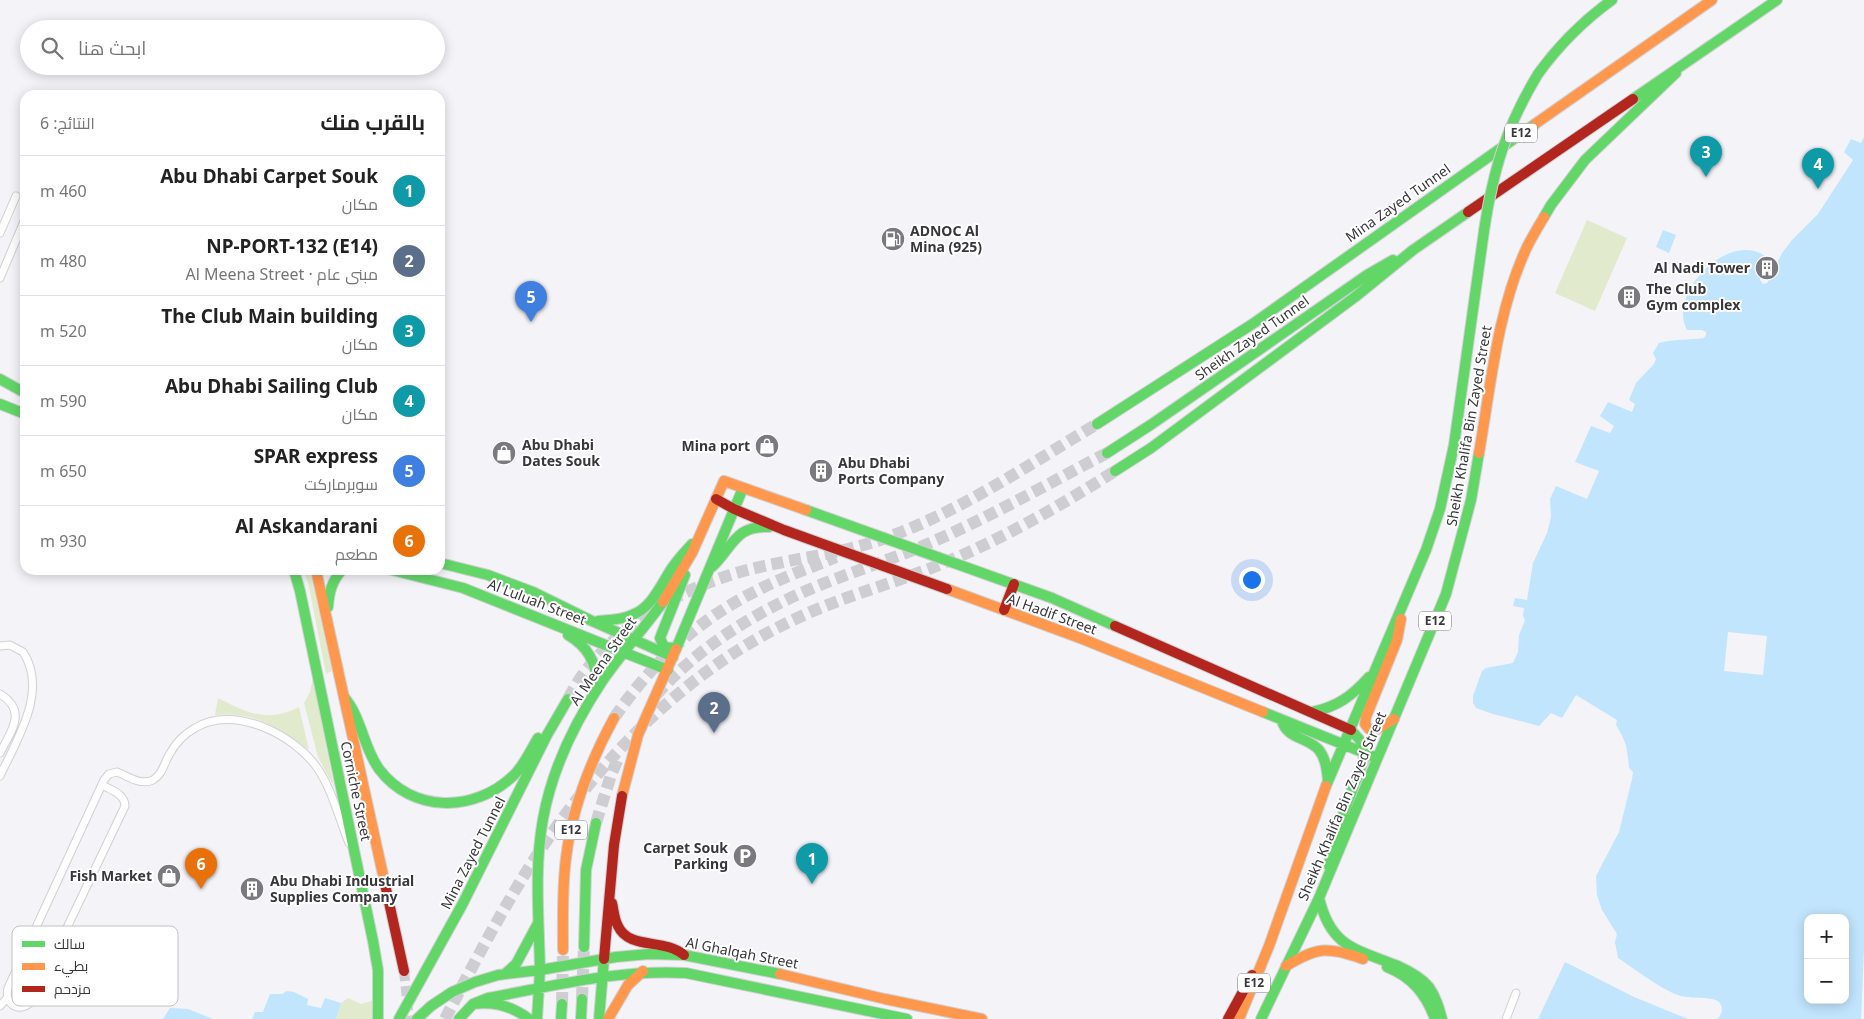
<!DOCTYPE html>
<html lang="ar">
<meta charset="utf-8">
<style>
body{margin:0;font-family:"Noto Sans",Cairo,sans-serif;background:#f2f2f2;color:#222;direction:rtl}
.controls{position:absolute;right:15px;bottom:15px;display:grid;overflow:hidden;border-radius:10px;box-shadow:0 2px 12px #0003}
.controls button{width:45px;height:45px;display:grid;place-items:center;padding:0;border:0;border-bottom:1px solid #e0e0e0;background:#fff;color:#222;font:25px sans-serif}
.you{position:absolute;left:1251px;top:579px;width:18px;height:18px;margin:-12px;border:4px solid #fff;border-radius:50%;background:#1a73e8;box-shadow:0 0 0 8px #1a73e833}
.badge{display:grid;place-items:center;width:32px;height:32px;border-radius:50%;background:#79797e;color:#fff;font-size:16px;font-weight:700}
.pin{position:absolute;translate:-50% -41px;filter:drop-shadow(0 1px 2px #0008)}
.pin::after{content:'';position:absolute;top:26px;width:18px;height:15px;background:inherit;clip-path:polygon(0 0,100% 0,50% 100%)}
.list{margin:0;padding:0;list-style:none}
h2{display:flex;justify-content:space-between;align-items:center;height:65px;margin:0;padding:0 20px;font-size:21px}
h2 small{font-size:16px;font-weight:400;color:#767676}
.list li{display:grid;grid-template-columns:32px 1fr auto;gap:15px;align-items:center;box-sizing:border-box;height:70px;padding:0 20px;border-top:1px solid #e0e0e0}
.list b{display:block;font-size:19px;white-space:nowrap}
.list p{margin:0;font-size:16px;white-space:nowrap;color:#767676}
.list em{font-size:16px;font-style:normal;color:#767676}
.icon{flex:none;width:28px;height:28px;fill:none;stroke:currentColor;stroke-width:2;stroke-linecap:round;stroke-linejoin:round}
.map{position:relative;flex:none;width:1864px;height:1019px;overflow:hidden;direction:ltr}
.search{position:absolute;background:#fff;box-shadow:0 2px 12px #0003;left:20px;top:20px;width:425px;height:55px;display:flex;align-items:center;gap:12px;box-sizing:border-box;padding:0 18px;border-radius:28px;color:#767676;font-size:19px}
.panel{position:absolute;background:#fff;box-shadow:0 2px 12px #0003;left:20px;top:90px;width:425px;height:485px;border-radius:15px;direction:rtl}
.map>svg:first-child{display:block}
</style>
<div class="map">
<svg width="1864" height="1019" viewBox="0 0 1864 1019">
<rect width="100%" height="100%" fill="#f3f3f8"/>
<path fill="#e1eacd" d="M1587,220l40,18 -32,73 -40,-18z
M303,570h7l22,101 -6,3 -18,-92z
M313,678l21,109 -16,-30 -14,-54 6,-11z
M218,698c29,15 50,25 81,9l10,43c-32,-22 -52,-39 -94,-35z
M348,998l13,6 14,-4 -2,19h-37l5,-16z"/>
<path fill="#c1e5fd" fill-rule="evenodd" d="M1864,137v812l-3,70h-144c5,-4 7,-11 2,-17 -6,-6 -28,-3 -38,-6 -18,-5 -46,-27 -63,-38l-3,-16 2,-8 -15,-24 -5,-15 -1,-19 23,-44 13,-53 1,-7 -4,-4c-2,-21 -2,-25 -13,-43l1,-5 -41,-25 -14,23 -11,-5 -12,13 -46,-12 -17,-6 -3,-5v-7l9,-25 4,-3 27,-5 5,-11 1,-17 6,-15 -2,-4 1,-8 -11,-2 2,-8 12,2 6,-37 14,-30 4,-16 -1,-18 6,-13 31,13 12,-28 -24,-9 16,-36 19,7 4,-7 -14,-10 8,-14 24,10 3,-8 -6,-4 7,-17 18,-19 2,-5 -3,-6 6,-10c15,-4 30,-3 45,-5l2,-3v-3l-4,-2h-15c-20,-36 41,-100 78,-74l-5,24 3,4 4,-1 15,-30 10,-13 26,-26 35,-54 -9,-8 7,-13 10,4zM1728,632l39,4 -4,39 -39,-4zM1808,918h37v82h-37z
M1663,230l13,5 -7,18 -13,-6z
M1565,962l69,35 54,22h-150z
M287,991l7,1 14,7 -1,6 14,3 4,-10 16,5 -5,16h-84l3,-7h8l7,-18h12z
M170,1008l18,1 25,10h-50z"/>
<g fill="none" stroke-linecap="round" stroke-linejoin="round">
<path stroke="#ceced2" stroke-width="10" stroke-dasharray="10 5" stroke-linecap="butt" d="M404,971l5,48"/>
<path stroke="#ceced2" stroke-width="12" stroke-dasharray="12 6" stroke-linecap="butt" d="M656,695c40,-45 90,-77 145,-102 43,-19 88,-32 131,-51 60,-26 117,-59 175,-89
M568,699c5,-9 10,-18 16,-26 40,-53 103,-88 167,-104 46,-11 95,-16 140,-33 73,-27 139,-72 206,-112
M614,718c37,-54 84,-99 144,-128 25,-13 52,-22 78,-33
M596,823l15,-48 8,-18
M582,999l2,-52
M562,1004l1,-54
M445,1019c27,-52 54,-104 85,-153 64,-101 151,-192 259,-244 50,-25 104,-38 155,-59 60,-25 116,-57 171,-92"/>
<g stroke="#d0d0d4" stroke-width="9">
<path id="street" d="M0,233l16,-37
M0,278l25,-59
M0,646l10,-1 13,7c26,39 -7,89 -23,124
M0,694c28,17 11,37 0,59
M102,785c9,5 23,9 23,21l-93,195c-12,13 -28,4 -24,-13l96,-208 5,-6 8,-2c11,4 23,14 36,8 9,-5 11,-16 16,-25 6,-11 15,-21 26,-27 39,-24 100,7 123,41 15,23 21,50 31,74
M0,1006l7,-8
M1506,1019l10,-26"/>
</g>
<g stroke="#d0d0d4" stroke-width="12">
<path id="fast" d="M1538,74c21,-29 45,-53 74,-74
M1633,99l144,-99
M1544,217l7,-12 34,-45 91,-87
M0,379l25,14
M0,404l25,10
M1097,424l157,-101 281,-199
M1107,453l45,-29 215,-149 26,-15
M1115,471l36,-23 204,-151 58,-47 55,-38
M806,510l246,88 63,28
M440,563l48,12 45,17 59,29 81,36
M712,567c21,-20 23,-42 57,-40
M294,570l6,21 73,350 5,29v49
M392,570l71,18 205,82
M328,607c1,-15 4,-26 14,-37
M598,621c12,-1 23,-1 34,-6 19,-7 28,-28 38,-44 6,-10 14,-18 22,-27
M568,635c21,12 30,30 29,54
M673,648l-9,-1 -4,-9 25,-63
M676,649l67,-161
M344,697c18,21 19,50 35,72 33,44 95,44 134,7 11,-10 17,-25 25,-38
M1263,712l114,46
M1312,712c25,-5 40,-16 57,-35
M1282,721c5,18 26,16 37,29 7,9 8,21 9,31
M1326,786l100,-236 14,-41 14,-64 30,-214
M1329,866l4,-25 31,-82 -4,-19 -9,-10
M1319,898c12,50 37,51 79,68 11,5 23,11 31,21 7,10 10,21 13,32
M584,947l2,-77 10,-47
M1387,967c25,10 39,27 48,52
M540,970c-1,-50 -6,-102 3,-151 9,-50 32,-97 60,-139 19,-27 41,-52 60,-78
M505,974l11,-10 22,-41
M473,1004c21,-3 39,2 56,15
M399,1019l63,-114 85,-170 21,-36
M417,1019l14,-13 21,-14 23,-10 23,-7 42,-5 76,-13 33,-3 35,1 96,19
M459,1019l14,-15 15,-6c66,-12 130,-29 198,-25l221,46
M537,1019l3,-49
M561,1019l1,-15
M581,1019l1,-20
M599,1019l5,-60
M1261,1019l58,-121 127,-304 25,-94 8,-47"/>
</g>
<g stroke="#d0d0d4" stroke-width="12">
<path id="slow" d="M1535,124l177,-124
M1479,453c12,-68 18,-142 48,-206 5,-10 11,-20 17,-30
M316,570l69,314
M947,589l133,49 183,74
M663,602l29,-49 32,-72 82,29
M1394,719l-20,12 -5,-2 -4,-5 1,-7 31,-77 4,-21
M622,796l16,-61 38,-86
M563,950c0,-30 -1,-62 3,-92 6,-50 24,-96 48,-140
M1286,966c33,-20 41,-19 77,-7
M780,974l105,25 97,20
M608,1019l20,-34 15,-14
M1239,1019l30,-73 57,-160"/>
</g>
<g stroke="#d0d0d4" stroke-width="12">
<path id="jam" d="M1468,212l165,-113
M716,499l18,10 50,21 163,59
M1004,610l10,-26
M1115,626l236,104
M385,884l19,87
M612,903c2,8 2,16 6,23 11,24 46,12 66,29
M604,959l10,-114 8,-49
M1228,1019l24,-44"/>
</g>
<use href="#street" stroke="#fdfdfe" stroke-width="7"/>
<use href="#fast" stroke="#63d668" stroke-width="10"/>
<use href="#slow" stroke="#ff974d" stroke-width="10"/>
<use href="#jam" stroke="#b3261e" stroke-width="10"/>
<g stroke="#d0d0d4" stroke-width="12" stroke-linecap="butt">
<path id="fast-bridge" d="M1484,231c9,-61 22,-104 54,-157"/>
</g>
<use href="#fast-bridge" stroke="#63d668" stroke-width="10"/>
</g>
<defs>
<g id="fuel-disc" transform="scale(1.25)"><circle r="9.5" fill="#79797e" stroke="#fff"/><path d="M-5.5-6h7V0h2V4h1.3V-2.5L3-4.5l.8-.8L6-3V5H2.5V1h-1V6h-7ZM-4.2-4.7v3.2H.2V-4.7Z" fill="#fff"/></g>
<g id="building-disc" transform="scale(1.25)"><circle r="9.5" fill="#79797e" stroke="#fff"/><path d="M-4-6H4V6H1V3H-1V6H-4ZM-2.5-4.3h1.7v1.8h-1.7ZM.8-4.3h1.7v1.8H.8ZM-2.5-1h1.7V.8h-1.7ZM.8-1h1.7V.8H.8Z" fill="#fff"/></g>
<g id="shop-disc" transform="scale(1.25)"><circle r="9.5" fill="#79797e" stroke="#fff"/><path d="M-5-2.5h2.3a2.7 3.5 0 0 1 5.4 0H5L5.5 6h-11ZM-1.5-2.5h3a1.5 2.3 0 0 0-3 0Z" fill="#fff"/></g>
<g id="parking-disc" transform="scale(1.25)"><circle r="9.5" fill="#79797e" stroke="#fff"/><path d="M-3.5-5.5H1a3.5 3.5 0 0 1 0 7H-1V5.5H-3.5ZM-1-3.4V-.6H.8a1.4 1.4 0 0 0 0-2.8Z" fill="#fff"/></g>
</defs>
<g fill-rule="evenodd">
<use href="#fuel-disc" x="893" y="239"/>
<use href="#building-disc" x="1767" y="268"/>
<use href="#building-disc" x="1629" y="297"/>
<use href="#shop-disc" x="767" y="446"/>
<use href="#shop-disc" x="504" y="453"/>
<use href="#building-disc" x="821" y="471"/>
<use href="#parking-disc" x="745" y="856"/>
<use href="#shop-disc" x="169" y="876"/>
<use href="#building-disc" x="252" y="889"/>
</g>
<g text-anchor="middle" stroke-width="4" stroke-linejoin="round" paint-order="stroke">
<g fill="#fff" stroke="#747476" stroke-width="1">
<rect x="1505" y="123.5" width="32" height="19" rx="4"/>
<rect x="1419" y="611.5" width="32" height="19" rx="4"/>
<rect x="555" y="820.5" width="32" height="19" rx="4"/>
<rect x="1238" y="973.5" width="32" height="19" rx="4"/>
</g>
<g font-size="12" font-weight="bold" fill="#38383c">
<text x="1521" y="137">E12</text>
<text x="1435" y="625">E12</text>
<text x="571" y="834">E12</text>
<text x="1254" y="987">E12</text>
</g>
<g font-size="14" fill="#38383c" stroke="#fff">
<text transform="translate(1398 203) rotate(-35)" y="5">Mina Zayed Tunnel</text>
<text transform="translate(1252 338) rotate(-35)" y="5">Sheikh Zayed Tunnel</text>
<text transform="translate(1469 426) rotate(-80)" y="5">Sheikh Khalifa Bin Zayed Street</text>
<text transform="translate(537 602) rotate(21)" y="5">Al Luluah Street</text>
<text transform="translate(1052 614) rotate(20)" y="5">Al Hadif Street</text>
<text transform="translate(603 661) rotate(-55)" y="5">Al Meena Street</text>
<text transform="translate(356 791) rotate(78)" y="5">Corniche Street</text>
<text transform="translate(1342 806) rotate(-67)" y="5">Sheikh Khalifa Bin Zayed Street</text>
<text transform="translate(473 853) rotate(-63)" y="5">Mina Zayed Tunnel</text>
<text transform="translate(742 953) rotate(11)" y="5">Al Ghalqah Street</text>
</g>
<g font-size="14" font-weight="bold" fill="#38383c" stroke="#fff" text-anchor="start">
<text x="910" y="236">ADNOC Al<tspan x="910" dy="16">Mina (925)</tspan></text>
<text x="1750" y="273" text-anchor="end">Al Nadi Tower</text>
<text x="1646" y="294">The Club<tspan x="1646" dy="16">Gym complex</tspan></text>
<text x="522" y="450">Abu Dhabi<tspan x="522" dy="16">Dates Souk</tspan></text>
<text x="750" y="451" text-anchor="end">Mina port</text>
<text x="838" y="468">Abu Dhabi<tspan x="838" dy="16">Ports Company</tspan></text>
<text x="728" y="853" text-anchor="end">Carpet Souk<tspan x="728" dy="16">Parking</tspan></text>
<text x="152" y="881" text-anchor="end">Fish Market</text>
<text x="270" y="886">Abu Dhabi Industrial<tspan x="270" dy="16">Supplies Company</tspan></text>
</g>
</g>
<rect x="12" y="926" width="166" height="80" rx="8" fill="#fff" stroke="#c3c3c4" stroke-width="1"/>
<rect x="22" y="941" width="23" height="6" fill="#63d668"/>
<rect x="22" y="963" width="23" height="7" fill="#ff974d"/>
<rect x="22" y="986" width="23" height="6" fill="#b3261e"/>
<g font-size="14" fill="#38383c">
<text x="54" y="949">سالك</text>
<text x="54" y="971">بطيء</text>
<text x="54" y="994">مزدحم</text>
</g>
</svg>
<div class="controls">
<button>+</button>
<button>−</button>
</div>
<div class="you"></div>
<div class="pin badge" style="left:812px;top:884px;background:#0f9aa8">1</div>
<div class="pin badge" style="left:714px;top:733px;background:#5c6f8a">2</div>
<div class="pin badge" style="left:1706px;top:177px;background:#0f9aa8">3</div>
<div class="pin badge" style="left:1818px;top:189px;background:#0f9aa8">4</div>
<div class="pin badge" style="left:531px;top:322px;background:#3f7fe0">5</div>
<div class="pin badge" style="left:201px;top:889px;background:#e8710a">6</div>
<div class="search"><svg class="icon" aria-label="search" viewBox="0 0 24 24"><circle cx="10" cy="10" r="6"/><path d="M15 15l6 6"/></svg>ابحث هنا</div>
<section class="panel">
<h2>بالقرب منك<small>النتائج: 6</small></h2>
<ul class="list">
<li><span class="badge" style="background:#0f9aa8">1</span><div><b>Abu Dhabi Carpet Souk</b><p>مكان</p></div><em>460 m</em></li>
<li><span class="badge" style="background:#5c6f8a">2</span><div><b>NP-PORT-132 (E14)</b><p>مبنى عام · Al Meena Street</p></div><em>480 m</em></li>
<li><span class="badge" style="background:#0f9aa8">3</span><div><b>The Club Main building</b><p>مكان</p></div><em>520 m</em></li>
<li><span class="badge" style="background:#0f9aa8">4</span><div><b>Abu Dhabi Sailing Club</b><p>مكان</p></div><em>590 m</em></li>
<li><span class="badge" style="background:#3f7fe0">5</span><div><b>SPAR express</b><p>سوبرماركت</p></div><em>650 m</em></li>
<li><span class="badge" style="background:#e8710a">6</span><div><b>Al Askandarani</b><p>مطعم</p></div><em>930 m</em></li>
</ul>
</section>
</div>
